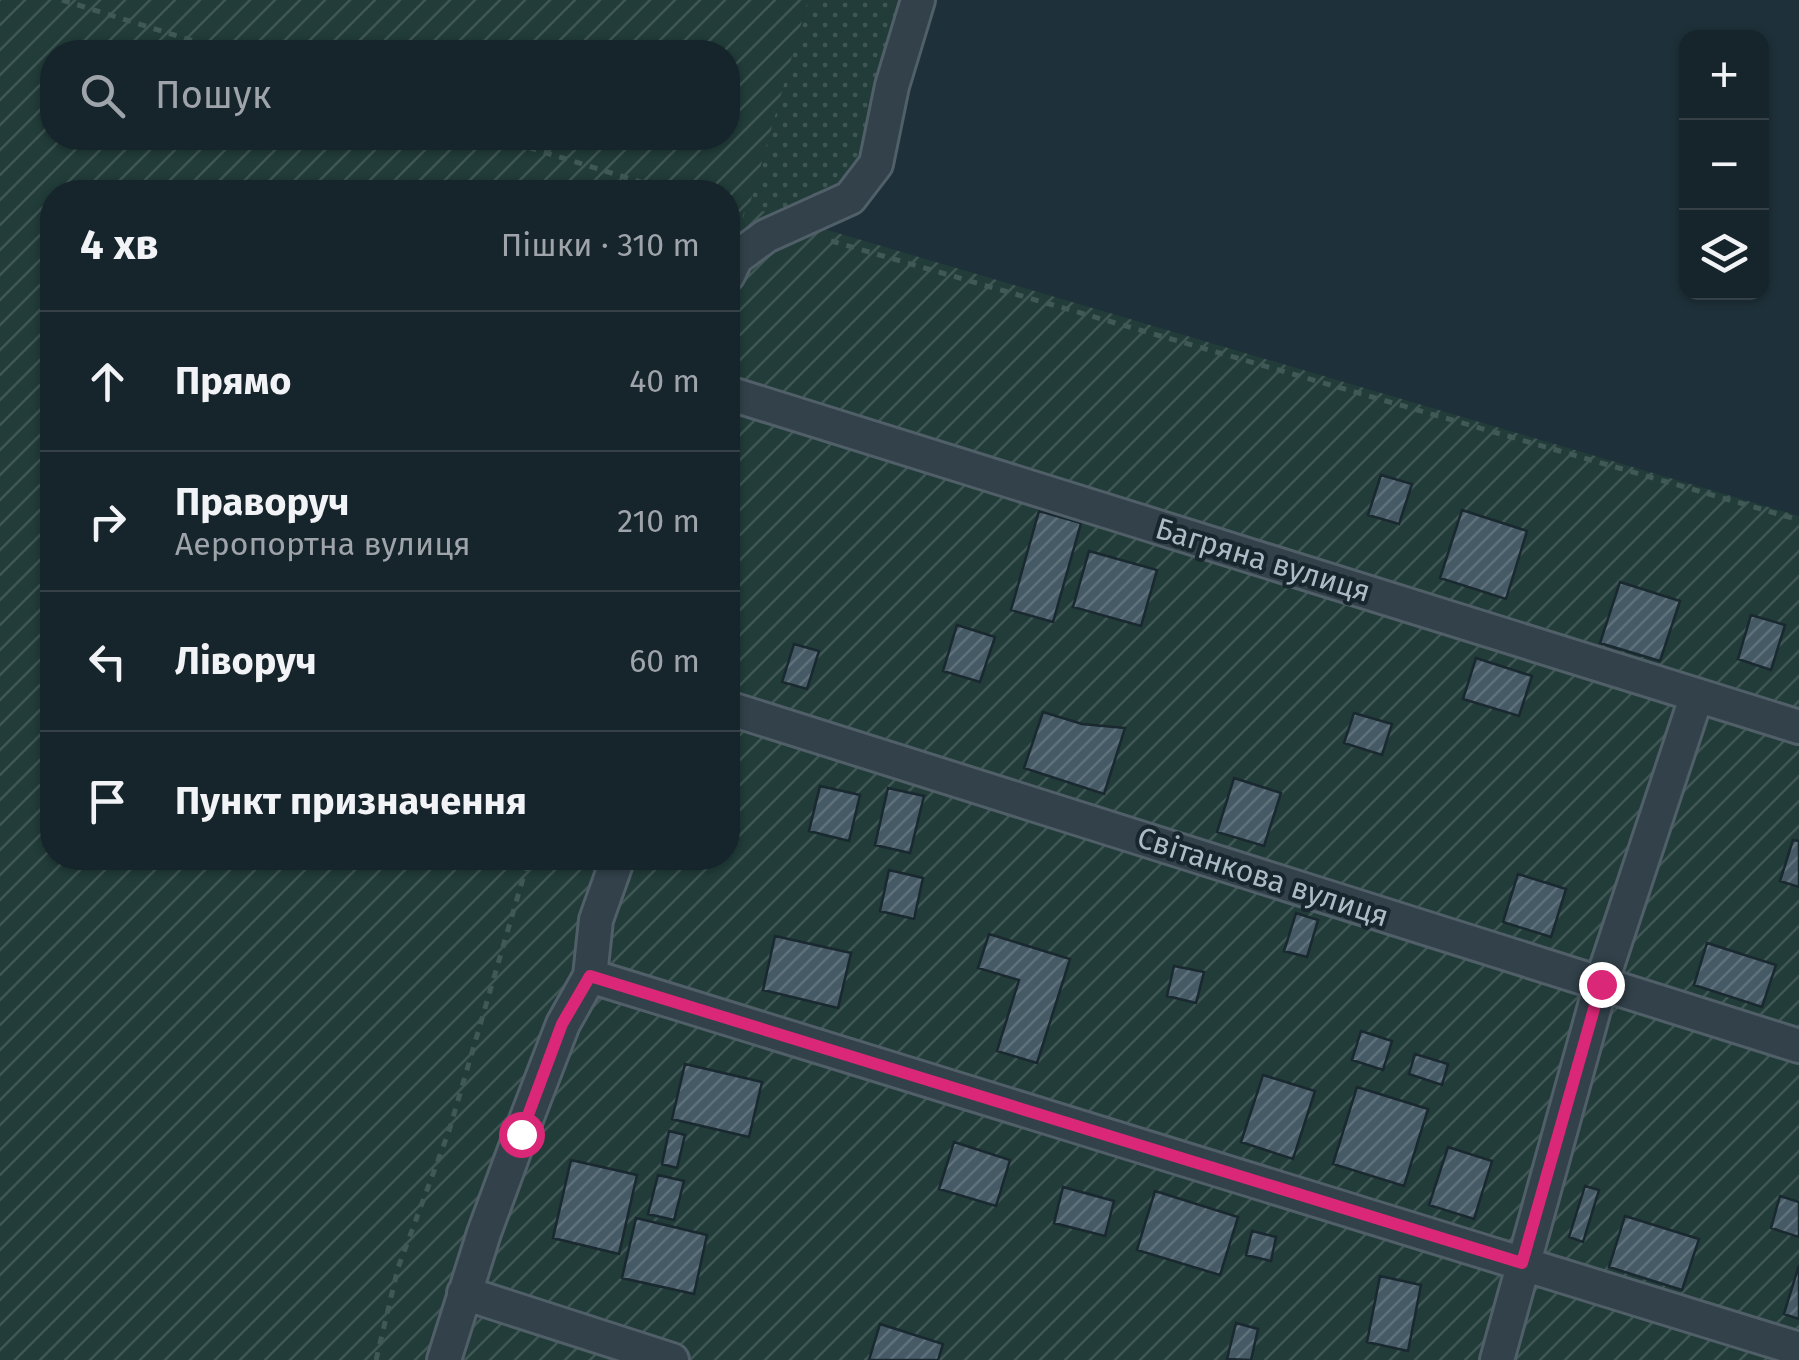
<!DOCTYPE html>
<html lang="uk">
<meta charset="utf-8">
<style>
body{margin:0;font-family:"Fira Sans",sans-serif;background:#233037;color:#f1f3f6}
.controls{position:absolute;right:30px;top:30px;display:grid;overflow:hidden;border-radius:20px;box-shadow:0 2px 8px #0004}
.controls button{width:90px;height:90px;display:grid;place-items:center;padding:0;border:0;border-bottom:2px solid #354147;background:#16242b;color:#f1f3f6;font:50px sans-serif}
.stop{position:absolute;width:30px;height:30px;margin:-22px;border:8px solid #db2777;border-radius:50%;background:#fff}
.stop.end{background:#db2777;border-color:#fff;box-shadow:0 2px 10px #0008}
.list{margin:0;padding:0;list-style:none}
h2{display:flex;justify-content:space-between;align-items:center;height:130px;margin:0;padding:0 40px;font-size:42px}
h2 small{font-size:32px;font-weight:400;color:#9ea4a9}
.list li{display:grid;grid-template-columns:65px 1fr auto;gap:30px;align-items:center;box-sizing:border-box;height:140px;padding:0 40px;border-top:2px solid #354147}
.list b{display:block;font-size:38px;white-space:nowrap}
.list p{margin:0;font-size:32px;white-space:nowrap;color:#9ea4a9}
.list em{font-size:32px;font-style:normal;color:#9ea4a9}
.icon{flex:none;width:55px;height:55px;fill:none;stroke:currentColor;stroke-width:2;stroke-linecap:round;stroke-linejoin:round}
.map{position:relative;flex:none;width:1799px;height:1360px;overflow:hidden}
.search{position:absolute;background:#16242b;box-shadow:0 2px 8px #0004;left:40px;top:40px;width:700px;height:110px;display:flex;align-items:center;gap:25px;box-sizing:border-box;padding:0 35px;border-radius:40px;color:#9ea4a9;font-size:38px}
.panel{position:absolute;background:#16242b;box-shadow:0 2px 8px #0004;left:40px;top:180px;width:700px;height:690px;border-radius:40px}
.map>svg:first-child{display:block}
</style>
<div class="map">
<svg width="1799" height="1360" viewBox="0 0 1799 1360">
<defs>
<pattern id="grass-dots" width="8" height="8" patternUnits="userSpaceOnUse" patternTransform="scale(2.5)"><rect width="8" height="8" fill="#213c39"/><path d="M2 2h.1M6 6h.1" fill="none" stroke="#3f5654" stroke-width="1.8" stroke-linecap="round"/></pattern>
<pattern id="garden-furrows" width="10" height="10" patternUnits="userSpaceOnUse" patternTransform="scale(2.5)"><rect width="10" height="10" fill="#213c39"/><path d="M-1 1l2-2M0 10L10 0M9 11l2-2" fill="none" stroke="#3f5654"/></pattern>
<pattern id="building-hatch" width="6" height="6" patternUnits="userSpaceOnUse" patternTransform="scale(2.5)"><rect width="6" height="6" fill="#465a66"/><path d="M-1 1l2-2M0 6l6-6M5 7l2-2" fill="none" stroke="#5e707a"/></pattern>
</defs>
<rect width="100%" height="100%" fill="#1e3039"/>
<path fill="url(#grass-dots)" d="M808,0h105l-42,163 -79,57 -44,-13z"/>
<path fill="url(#garden-furrows)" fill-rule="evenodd" d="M0,0h808l-59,207 1050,309v844h-1799zM52,52h676v86h-676zM52,192h676v666h-676z"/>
<path fill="url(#building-hatch)" stroke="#1a2830" stroke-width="2.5" d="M1381,475l31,9 -13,40 -31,-9z
M1462,510l65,21 -21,68 -66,-21z
M1039,511l42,12 -28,99 -42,-12z
M1089,551l68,19 -16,56 -68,-19z
M1620,582l60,19 -20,60 -60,-18z
M1751,615l34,10 -14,45 -33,-11z
M957,625l38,12 -15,45 -37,-11z
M794,644l25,7 -12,38 -25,-7z
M1476,658l56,18 -13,40 -56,-17z
M1043,712l39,12 43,4 -21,66 -80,-26z
M1354,713l38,11 -10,31 -38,-12z
M1234,778l47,15 -17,53 -47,-14z
M820,786l40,9 -11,46 -40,-10z
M888,788l36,8 -14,57 -35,-8z
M1793,840l6,1v46l-19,-6z
M889,870l34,8 -9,41 -34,-8z
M1518,874l48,15 -15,48 -48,-15z
M1296,913l22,7 -11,37 -23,-6z
M989,934l81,25 -33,104 -40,-12 22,-71 -41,-12z
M775,936l76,17 -13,55 -75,-18z
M1707,943l69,22 -14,42 -68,-22z
M1174,966l30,6 -8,31 -29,-7z
M1361,1031l31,10 -9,29 -31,-10z
M1415,1054l33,10 -6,21 -33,-11z
M685,1064l77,18 -13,55 -77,-18z
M1263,1075l52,16 -22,68 -52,-17z
M1357,1087l71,22 -24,77 -71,-22z
M669,1131l16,4 -8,33 -15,-4z
M954,1142l56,18 -14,46 -57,-17z
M1448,1147l44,14 -18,58 -45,-14z
M571,1160l66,15 -18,79 -66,-16z
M658,1175l26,6 -10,39 -26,-6z
M1585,1186l14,4 -16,52 -14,-5z
M1063,1187l51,14 -9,35 -51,-13z
M1155,1191l83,26 -18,58 -83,-25z
M1780,1196l19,6v35l-28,-9z
M1625,1216l74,23 -17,51 -73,-23z
M636,1218l71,17 -13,59 -72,-16z
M1252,1231l24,6 -5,24 -25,-6z
M1799,1265v54l-15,-5z
M1380,1276l41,9 -13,66 -41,-9z
M1236,1323l22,6 -7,31 -24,-1z
M880,1324l63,20 -5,16h-69z"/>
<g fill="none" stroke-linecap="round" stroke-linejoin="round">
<g stroke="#505f68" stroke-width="38">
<path id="street" d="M728,275l8,-17 30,-22 84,-38 26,-34 16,-78 26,-86
M728,393l1071,334
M728,708l1071,338
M590,976l1209,373
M464,1293l208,67
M444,1360l40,-127 37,-100 42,-109 27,-48 6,-56 22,-62
M1497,1360l104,-376 96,-289"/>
</g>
<path stroke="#405956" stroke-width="5" stroke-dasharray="8 8" stroke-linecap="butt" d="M62,0l167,52
M498,138l175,54
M728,210l16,5
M831,241l968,279
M376,1360l22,-92 51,-137 80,-273"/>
<use href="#street" stroke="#32414a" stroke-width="32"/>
</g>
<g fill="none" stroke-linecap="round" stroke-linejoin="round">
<path stroke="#db2777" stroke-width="12" d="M521,1134l41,-110 28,-48 932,287 79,-279"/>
</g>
<g text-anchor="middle" stroke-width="8" stroke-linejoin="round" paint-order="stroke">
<g font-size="30" fill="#acbcc7" stroke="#18262e">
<text transform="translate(1263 560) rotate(17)" y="10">Багряна вулиця</text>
<text transform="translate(1263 877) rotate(18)" y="10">Світанкова вулиця</text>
</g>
</g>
</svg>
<div class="controls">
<button>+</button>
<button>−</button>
<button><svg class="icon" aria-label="layers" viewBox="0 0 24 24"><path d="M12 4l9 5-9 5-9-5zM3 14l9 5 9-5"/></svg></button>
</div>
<div class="stop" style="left:521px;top:1134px"></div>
<div class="stop end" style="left:1601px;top:984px"></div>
<div class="search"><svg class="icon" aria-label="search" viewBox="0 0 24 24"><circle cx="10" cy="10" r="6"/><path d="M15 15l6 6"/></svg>Пошук</div>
<section class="panel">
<h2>4 хв<small>Пішки · 310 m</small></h2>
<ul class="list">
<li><svg class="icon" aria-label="ahead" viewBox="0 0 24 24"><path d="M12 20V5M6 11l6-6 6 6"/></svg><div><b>Прямо</b></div><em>40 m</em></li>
<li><svg class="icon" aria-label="right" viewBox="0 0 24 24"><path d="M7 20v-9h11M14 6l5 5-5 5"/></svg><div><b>Праворуч</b><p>Аеропортна вулиця</p></div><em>210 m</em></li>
<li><svg class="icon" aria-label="left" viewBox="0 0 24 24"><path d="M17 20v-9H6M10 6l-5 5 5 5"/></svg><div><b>Ліворуч</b></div><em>60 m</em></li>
<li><svg class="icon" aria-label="arrive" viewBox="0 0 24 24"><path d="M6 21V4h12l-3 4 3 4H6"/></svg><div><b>Пункт призначення</b></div></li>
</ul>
</section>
</div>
